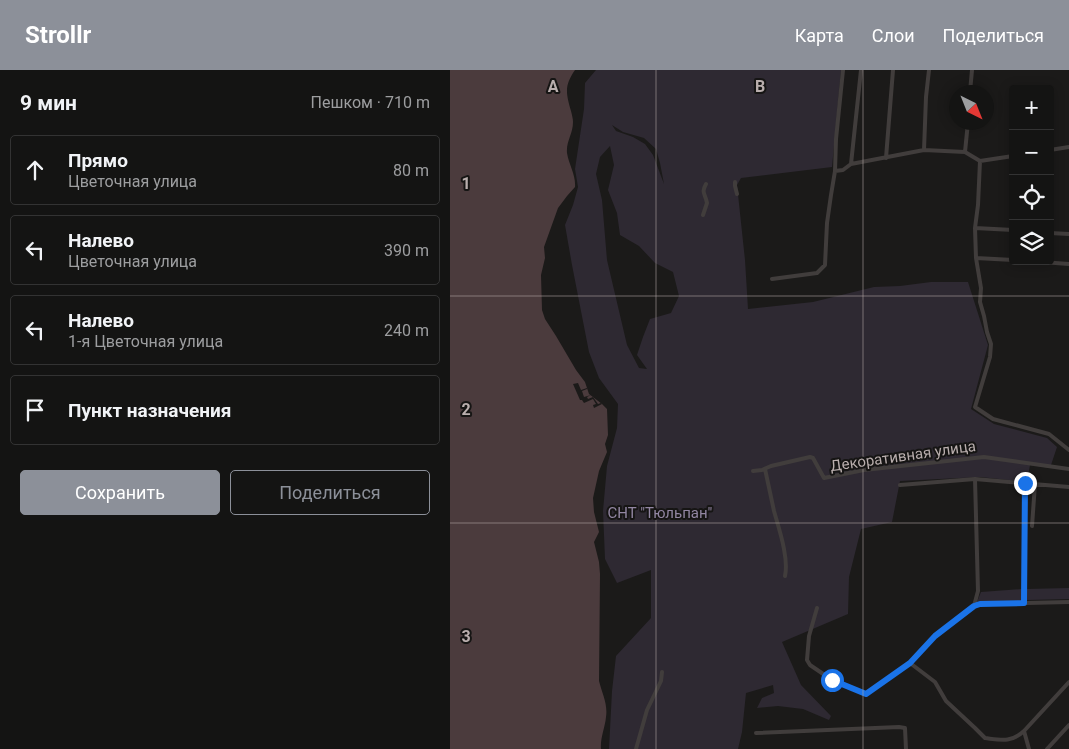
<!DOCTYPE html>
<html lang="ru">
<meta charset="utf-8">
<style>
body{margin:0;font-family:Roboto,sans-serif;background:#1d1d1c;color:#f1f3f6}
.controls{position:absolute;right:15px;top:15px;display:grid;overflow:hidden;border-radius:5px;box-shadow:0 2px 12px #0003}
.controls button{width:45px;height:45px;display:grid;place-items:center;padding:0;border:0;border-bottom:1px solid #333;background:#141413;color:#f1f3f6;font:25px sans-serif}
.compass{position:absolute;left:499px;top:15px;width:45px;height:45px;border-radius:50%;background:#141413;box-shadow:0 2px 12px #0003;rotate:137deg}
.stop{position:absolute;width:15px;height:15px;margin:-11px;border:4px solid #1a73e8;border-radius:50%;background:#fff}
.stop.end{background:#1a73e8;border-color:#fff;box-shadow:0 1px 5px #0008}
.list{margin:0;padding:0;list-style:none}
h2{display:flex;justify-content:space-between;align-items:center;height:65px;margin:0;padding:0 20px;font-size:21px}
h2 small{font-size:16px;font-weight:400;color:#9d9ea0}
.list li{display:grid;grid-template-columns:32px 1fr auto;gap:15px;align-items:center;box-sizing:border-box;height:70px;margin:0 10px 10px;padding:0 10px;border:1px solid #333;border-radius:5px}
.list b{display:block;font-size:19px;white-space:nowrap}
.list p{margin:0;font-size:16px;white-space:nowrap;color:#9d9ea0}
.list em{font-size:16px;font-style:normal;color:#9d9ea0}
.actions{display:flex;gap:10px;padding:15px 20px}
.actions a{flex:1;padding:11px 0;border:1px solid #8c9099;border-radius:5px;text-align:center;font-size:18px;color:#8c9099}
.actions .main{background:#8c9099;color:#fff}
.icon{flex:none;width:28px;height:28px;fill:none;stroke:currentColor;stroke-width:2;stroke-linecap:round;stroke-linejoin:round}
.map{position:relative;flex:none;width:619px;height:679px;overflow:hidden}
header{display:flex;align-items:center;gap:30px;box-sizing:border-box;height:70px;padding:0 25px;background:#8c9099;color:#fff}
header strong{font-size:24px}
nav{display:flex;gap:28px;margin-inline-start:auto;font-size:18px}
main{display:flex}
aside{flex:1;background:#141413}
.map>svg:first-child{display:block}
</style>
<header>
<strong>Strollr</strong>
<nav><a>Карта</a><a>Слои</a><a>Поделиться</a></nav>
</header>
<main>
<aside>
<h2>9 мин<small>Пешком · 710 m</small></h2>
<ul class="list">
<li><svg class="icon" aria-label="ahead" viewBox="0 0 24 24"><path d="M12 20V5M6 11l6-6 6 6"/></svg><div><b>Прямо</b><p>Цветочная улица</p></div><em>80 m</em></li>
<li><svg class="icon" aria-label="left" viewBox="0 0 24 24"><path d="M17 20v-9H6M10 6l-5 5 5 5"/></svg><div><b>Налево</b><p>Цветочная улица</p></div><em>390 m</em></li>
<li><svg class="icon" aria-label="left" viewBox="0 0 24 24"><path d="M17 20v-9H6M10 6l-5 5 5 5"/></svg><div><b>Налево</b><p>1-я Цветочная улица</p></div><em>240 m</em></li>
<li><svg class="icon" aria-label="arrive" viewBox="0 0 24 24"><path d="M6 21V4h12l-3 4 3 4H6"/></svg><div><b>Пункт назначения</b></div></li>
</ul>
<div class="actions"><a class="main">Сохранить</a><a>Поделиться</a></div>
</aside>
<div class="map">
<svg width="619" height="679" viewBox="0 0 619 679">
<rect width="100%" height="100%" fill="#1b1a19"/>
<path fill="#2e2932" fill-rule="evenodd" d="M146,0h245l-9,97 -91,11 -4,7 8,75 3,49 65,-7 61,-15 26,-1 31,-4h37l20,63 -17,64 23,15 53,14 10,9 -7,21 -20,-3 -3,17 -47,-5 -80,4 -8,41 -31,7 -12,48 -1,37 -66,28 19,43 30,31 -2,4 -26,-11 -25,-3 -21,2 5,-10 12,-5 -1,-8 -27,8 -4,39 -4,17h-129l3,-58 4,-35 35,-38v-48l-34,13 -12,-24 -2,-48 4,-45 10,-38 1,-24 -19,-26 -10,-26 -17,-87 -7,-40 8,-20 5,-18 -3,-18 9,-60 1,-26zM162,55l11,7 21,6 12,11 4,14 4,21 -11,-29 -8,-11 -12,-7 -17,-6zM160,76l4,19 -6,25 9,23 3,22 19,11 16,17 18,9 6,24 -8,17 -21,6 -7,18 -6,18 10,14 -8,-1 -12,-23 -20,-85 -5,-60 -6,-26 4,-17z
M619,518v11l-42,1v-11z
M572,519v12l-45,1 4,-10z"/>
<path fill="#4b3b3d" d="M0,0h125c-11,16 -9,23 -4,41 1,4 2,8 2,11 0,12 -7,19 -6,31 2,12 9,22 8,34l-8,9 -9,12 -14,39 1,11 -4,17 1,35 3,9 11,17 20,34 9,12 4,12 13,10 5,5 1,26 -3,9 2,8 -8,19 -6,27 1,14 5,20 -5,10 5,20 1,12 -1,107c3,12 9,23 7,36 -1,11 -6,21 -5,32h-151z"/>
<path fill="#1b1a19" d="M128,313l3,7 6,-2v1l-5,2 2,6 7,-2 -4,2 1,2 5,-2 5,7 3,-1 1,1 -8,4 -1,-3 3,-1 -3,-5 -9,4 -2,-3h-2l-7,-16z"/>
<g fill="none" stroke-linecap="round" stroke-linejoin="round">
<path stroke="#413d3c" stroke-width="4" d="M520,22l2,-22
M474,80l2,-53 3,-27
M600,80l19,-3
M515,82l3,-30
M436,88l7,-88
M530,91l-2,44 -3,23 1,30 5,30 -1,14 4,14 3,16 4,12 -1,13 -15,50 18,12 56,15 20,16
M401,94l10,-94
M385,101l8,-1 8,-6 73,-14 41,2 15,9 33,-5
M285,112v4l2,8
M253,145l4,-12c-2,-10 -6,-10 -1,-19
M525,158l38,2
M600,163l19,1
M526,188l37,2
M578,191l41,3
M322,209l45,-6 8,-8 2,-42 4,-28 4,-24 1,-32 7,-69
M315,399c3,14 6,28 9,42 5,18 15,47 11,65
M303,401l9,-1 9,-4 39,-9 3,1 11,20 40,-8 120,-13 85,12
M450,415l75,-6 94,8
M582,456l3,-42
M574,533l1,-120
M524,536l4,-15 -3,-112
M367,538l-8,28 -2,24 3,5 22,15 34,14 44,-31 25,-27 39,-30 6,-2 89,-2
M460,593l25,19 11,19 29,27 10,10c16,2 26,5 39,-7
M306,663l143,-6 6,1 1,21
M186,679l11,-39 14,-29 1,-9
M579,679l-5,-18 45,-49
M597,679l22,-24"/>
</g>
<g fill="none" stroke-linecap="round" stroke-linejoin="round">
<path stroke="#1a73e8" stroke-width="6" d="M382,610l34,14 44,-31 25,-27 39,-30 6,-2 44,-1 1,-120"/>
</g>
<path fill="none" stroke="#b9aead" stroke-width="1" stroke-opacity="0.55" d="M206,0v679M413,0v679M0,226h619M0,453h619"/>
<g text-anchor="middle" stroke-width="4" stroke-linejoin="round" paint-order="stroke">
<g font-size="15" fill="#b9aead" stroke="#161514">
<text transform="translate(453 386) rotate(-8)" y="5">Декоративная улица</text>
</g>
<g font-size="15" fill="#9286a2" stroke="#161514">
<text x="210" y="448">СНТ "Тюльпан"</text>
</g>
</g>
<g font-size="16" text-anchor="middle" font-weight="bold" fill="#b9aead" stroke="#161514" stroke-width="4" stroke-linejoin="round" paint-order="stroke">
<text x="103" y="22">A</text>
<text x="310" y="22">B</text>
<text x="16" y="119">1</text>
<text x="16" y="345">2</text>
<text x="16" y="572">3</text>
</g>
</svg>
<div class="controls">
<button>+</button>
<button>−</button>
<button><svg class="icon" aria-label="locate" viewBox="0 0 24 24"><circle cx="12" cy="12" r="6"/><path d="M12 2v4M12 18v4M2 12h4M18 12h4"/></svg></button>
<button><svg class="icon" aria-label="layers" viewBox="0 0 24 24"><path d="M12 4l9 5-9 5-9-5zM3 14l9 5 9-5"/></svg></button>
</div>
<svg class="compass" viewBox="-18 -18 36 36"><path d="M0-13l5 13h-10z" fill="#e53935"/><path d="M0 13l5-13h-10z" fill="#9d9ea0"/></svg>
<div class="stop" style="left:382px;top:610px"></div>
<div class="stop end" style="left:575px;top:413px"></div>
</div>
</main>
